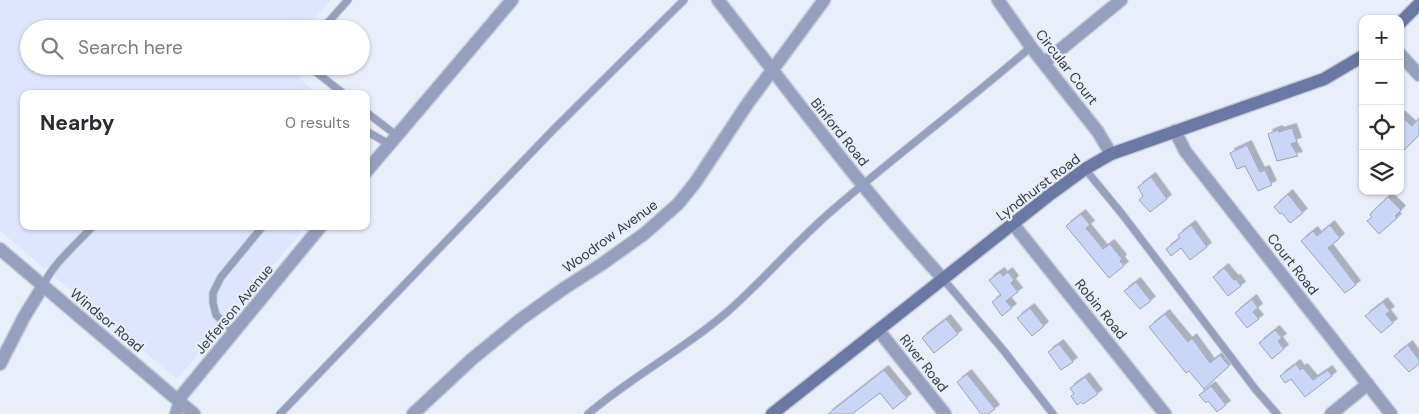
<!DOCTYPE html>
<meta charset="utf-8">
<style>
body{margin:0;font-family:"DM Sans",sans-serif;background:#f7f7f7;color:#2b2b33}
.controls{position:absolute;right:15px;top:15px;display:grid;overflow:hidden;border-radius:10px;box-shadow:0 1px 4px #0004}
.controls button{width:45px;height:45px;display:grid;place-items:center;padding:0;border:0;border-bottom:1px solid #e1e1e2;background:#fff;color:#2b2b33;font:25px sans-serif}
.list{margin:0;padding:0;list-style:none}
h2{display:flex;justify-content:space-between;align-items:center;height:65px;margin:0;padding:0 20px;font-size:21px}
h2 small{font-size:16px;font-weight:400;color:#7c7c81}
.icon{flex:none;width:28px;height:28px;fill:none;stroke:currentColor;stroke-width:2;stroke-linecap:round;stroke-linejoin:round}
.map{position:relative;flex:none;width:1419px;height:414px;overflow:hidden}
.search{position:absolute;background:#fff;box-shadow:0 1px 4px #0004;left:20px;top:20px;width:350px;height:55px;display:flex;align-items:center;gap:12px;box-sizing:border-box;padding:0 18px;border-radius:28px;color:#7c7c81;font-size:19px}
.panel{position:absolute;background:#fff;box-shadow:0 1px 4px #0004;left:20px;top:90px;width:350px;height:140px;border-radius:10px}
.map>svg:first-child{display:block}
</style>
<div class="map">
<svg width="1419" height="414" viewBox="0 0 1419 414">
<defs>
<filter id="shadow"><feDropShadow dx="4.5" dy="-4.5" stdDeviation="0" flood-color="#0004"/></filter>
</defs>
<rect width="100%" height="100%" fill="#e9eefb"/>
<path fill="#dde6fe" d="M0,0h331l-25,29h-277v37h260l27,28h-292v132h282l-129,153 -177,-148z"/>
<path fill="#c9d6f5" stroke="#99a4c2" filter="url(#shadow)" d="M1400,115l12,11 7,-8v17l-19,19z
M1292,128l5,14 -6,2 7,12 -21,5 -9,-27 10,-4 1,2z
M1247,145l13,27 5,-2 7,15 -14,6 -13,-25 -8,3 -7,-16z
M1151,177l16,22 -17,13 -11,-12 4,-4 -5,-9z
M1288,194l15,19 -13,10 -8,-10 -2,1 -6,-7z
M1388,197l13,13 -6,6 2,2 -18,16 -12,-13 5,-4 -2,-2 2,-3z
M1081,214l9,11 -4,3 17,21 7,-5 12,15 -2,2 4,5 -15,12 -43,-52z
M1191,225l16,22 -17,13 -9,-12 -10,8 -5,-7 14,-11 -2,-3z
M1330,225l10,13 -12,10 28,37 -11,8 -44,-52 12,-10 4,5z
M1224,268l10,12 2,-1 5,7 -13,10 -15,-19z
M1000,272l3,4 5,-4 6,8 -3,3 7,9 -12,9 6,7 -10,8 -10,-14 9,-7 -12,-15z
M1136,282l15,19 -11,8 -16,-18z
M1252,299l6,9 -5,4 6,7 -12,9 -12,-15z
M1383,302l7,9 -4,3 7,9 -12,10 -16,-17z
M1030,308l14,18 -12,10 -15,-18z
M1165,314l23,28 4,-4 18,25 10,-8 9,11 -25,23 -15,-18 -3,2 -37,-46z
M946,319l12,15 -24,19 -12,-15z
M1275,330l7,8 -4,3 6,8 -12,10 -13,-16z
M1059,344l14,18 -12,8 -13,-18z
M1408,345l11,15v4l-10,8 -15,-16z
M1296,364l4,6 3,-2 10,12 15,-10 4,6 -27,21 -14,-18 -6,4 -5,-7z
M884,370l23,28 -14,11 -13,-16 -28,21h-24z
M967,374l28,35 -7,5h-7l-24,-32z
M1085,377l13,17 -15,10 -2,-2 -4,3 -6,-9 3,-2 -4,-6z
M1211,386l15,19 -9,7 -9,-11 -2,2 -7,-8z"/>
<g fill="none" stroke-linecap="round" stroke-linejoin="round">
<g stroke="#c5cad7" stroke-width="9">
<path id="service" d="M322,29l26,-29
M311,66l1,3 32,25
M366,112l30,23
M366,131l23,13
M1085,169l37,45 134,176 21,24
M944,280l60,71 49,63
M43,286c10,-23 33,-41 50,-60
M234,332l-18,-17 -3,-12v-10l8,-16 42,-51
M280,414l274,-285 130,-129
M588,414c43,-37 95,-64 138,-101 38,-33 70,-72 109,-105 64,-55 132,-106 196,-161"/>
</g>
<g stroke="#c5cad7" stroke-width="15">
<path id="minor" d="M718,0c74,94 145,191 226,280
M998,0l33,47 67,85 13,22
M1400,54l19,21
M1044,63l77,-63
M1175,131l10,20 206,263
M366,172l146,-172
M1013,224l152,190
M879,331l66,83
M0,364l24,-47 19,-31
M176,414l6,-19 139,-169
M413,414l59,-55 49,-40 42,-30 39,-25 42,-30 34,-30 17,-21 53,-80 76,-103
M1331,414l37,-30"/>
</g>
<g stroke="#c5cad7" stroke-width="15">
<path id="tertiary" d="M0,249l194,165"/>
</g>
<g stroke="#c5cad7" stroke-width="15">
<path id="secondary" d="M1400,23l19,-19
M772,414l276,-218 37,-27 26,-15 213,-75 39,-23"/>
</g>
<use href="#service" stroke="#94a0bd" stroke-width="7"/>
<use href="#minor" stroke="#94a0bd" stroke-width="12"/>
<use href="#tertiary" stroke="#94a0bd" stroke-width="12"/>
<use href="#secondary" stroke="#6a79a3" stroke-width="12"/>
</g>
<g text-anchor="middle" stroke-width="4.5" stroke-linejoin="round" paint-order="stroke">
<g font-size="14" fill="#363b48" stroke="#e9eefb">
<text transform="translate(1067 67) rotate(52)" y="5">Circular Court</text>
<text transform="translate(840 132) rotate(51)" y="5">Binford Road</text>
<text transform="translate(1038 187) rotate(-37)" y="5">Lyndhurst Road</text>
<text transform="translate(610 236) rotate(-36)" y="5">Woodrow Avenue</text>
<text transform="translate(1293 264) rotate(52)" y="5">Court Road</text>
<text transform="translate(234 309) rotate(-50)" y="5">Jefferson Avenue</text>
<text transform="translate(1101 309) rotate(51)" y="5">Robin Road</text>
<text transform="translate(107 320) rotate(40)" y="5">Windsor Road</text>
<text transform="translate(924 363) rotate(52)" y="5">River Road</text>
</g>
</g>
</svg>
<div class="controls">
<button>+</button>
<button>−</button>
<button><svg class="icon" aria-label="locate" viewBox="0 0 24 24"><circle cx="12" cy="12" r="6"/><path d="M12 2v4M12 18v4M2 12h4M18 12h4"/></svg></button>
<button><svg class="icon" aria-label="layers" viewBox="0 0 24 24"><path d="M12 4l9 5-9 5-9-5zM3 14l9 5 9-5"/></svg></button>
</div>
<div class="search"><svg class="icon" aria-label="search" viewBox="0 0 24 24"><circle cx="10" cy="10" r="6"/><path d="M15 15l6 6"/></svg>Search here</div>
<section class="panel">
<h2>Nearby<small>0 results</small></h2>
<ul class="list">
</ul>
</section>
</div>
